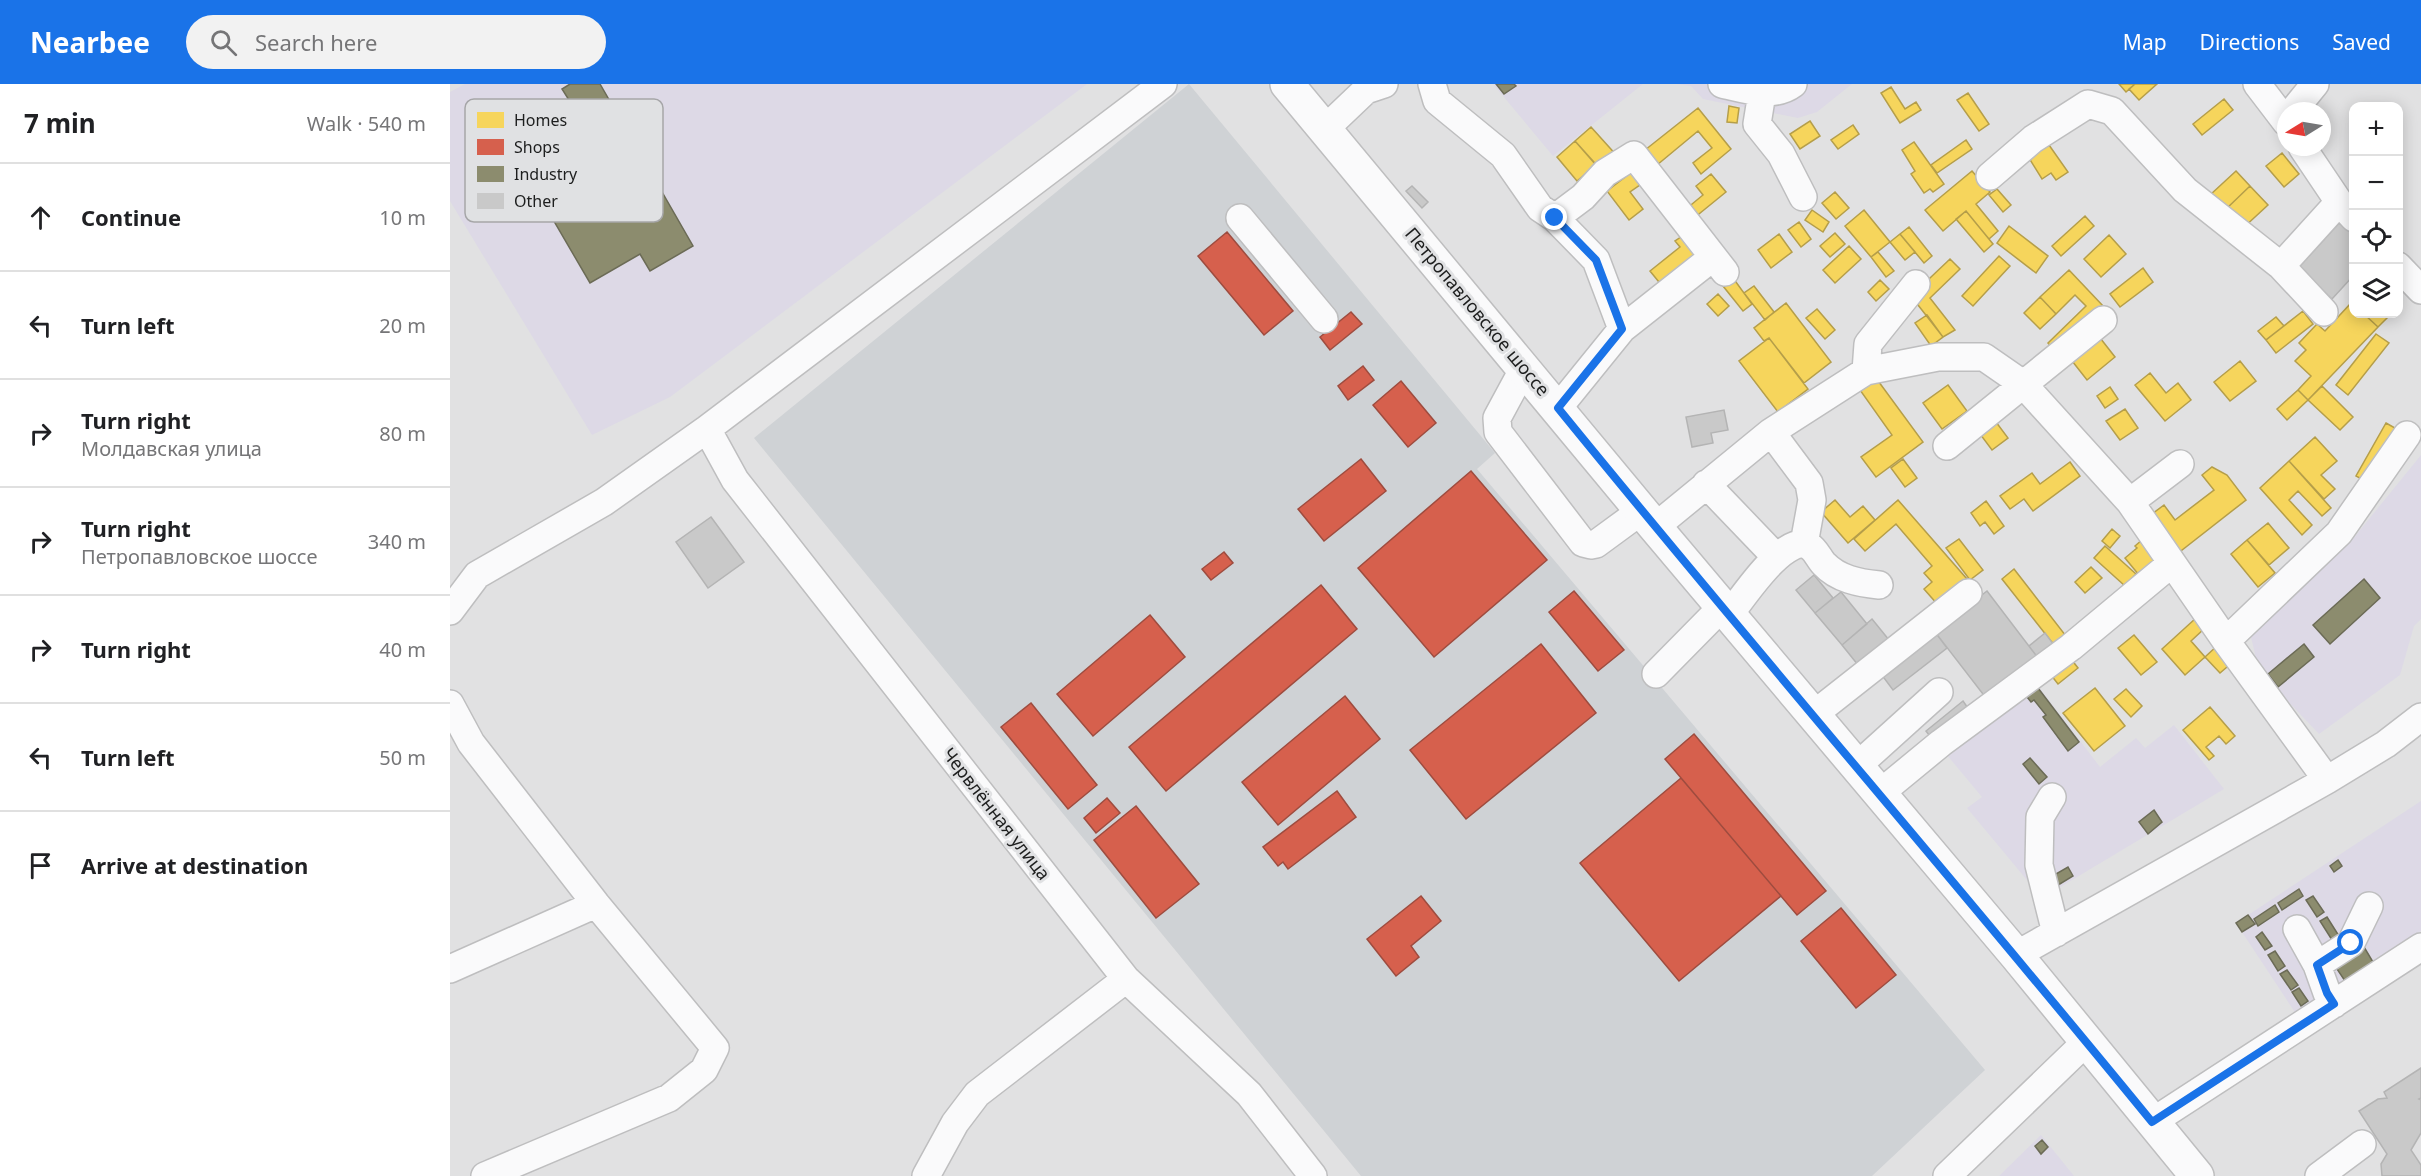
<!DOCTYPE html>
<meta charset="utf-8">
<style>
body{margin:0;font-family:"Noto Sans",sans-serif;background:#f2f2f2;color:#202124}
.controls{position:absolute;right:18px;top:18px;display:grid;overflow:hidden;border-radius:12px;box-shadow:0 3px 15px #0003}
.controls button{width:54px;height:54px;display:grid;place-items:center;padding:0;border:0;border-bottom:2px solid #e0e0e0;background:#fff;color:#202124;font:30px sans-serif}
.compass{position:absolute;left:1827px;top:18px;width:54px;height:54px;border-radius:50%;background:#fff;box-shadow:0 3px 15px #0003;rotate:259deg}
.stop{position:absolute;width:18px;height:18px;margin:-14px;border:4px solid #1a73e8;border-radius:50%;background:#fff}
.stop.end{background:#1a73e8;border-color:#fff;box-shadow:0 2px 6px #0008}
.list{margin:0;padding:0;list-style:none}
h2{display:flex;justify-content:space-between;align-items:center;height:78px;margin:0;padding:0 24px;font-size:26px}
h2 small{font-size:20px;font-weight:400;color:#757577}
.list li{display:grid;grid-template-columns:39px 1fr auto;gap:18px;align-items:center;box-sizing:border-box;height:108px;padding:0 24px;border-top:2px solid #e0e0e0}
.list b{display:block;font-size:22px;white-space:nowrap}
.list p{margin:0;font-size:20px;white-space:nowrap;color:#757577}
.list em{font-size:20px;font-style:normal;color:#757577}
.icon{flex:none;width:33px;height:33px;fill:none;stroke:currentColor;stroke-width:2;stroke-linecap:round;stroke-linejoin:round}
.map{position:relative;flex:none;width:1971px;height:1092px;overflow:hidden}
header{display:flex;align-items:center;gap:36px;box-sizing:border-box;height:84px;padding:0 30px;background:#1a73e8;color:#fff}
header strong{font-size:28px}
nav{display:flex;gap:33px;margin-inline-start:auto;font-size:21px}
.search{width:420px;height:54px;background:#f2f2f2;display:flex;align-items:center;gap:15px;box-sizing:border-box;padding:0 21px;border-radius:33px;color:#757577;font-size:22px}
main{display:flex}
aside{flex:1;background:#fff}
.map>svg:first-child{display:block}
</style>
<header>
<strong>Nearbee</strong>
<div class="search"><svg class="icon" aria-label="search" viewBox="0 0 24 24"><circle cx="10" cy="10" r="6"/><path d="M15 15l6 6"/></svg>Search here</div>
<nav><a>Map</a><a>Directions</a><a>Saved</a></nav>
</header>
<main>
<aside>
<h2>7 min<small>Walk · 540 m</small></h2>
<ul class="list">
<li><svg class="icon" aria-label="ahead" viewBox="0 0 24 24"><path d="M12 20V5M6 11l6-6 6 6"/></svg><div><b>Continue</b></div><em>10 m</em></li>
<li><svg class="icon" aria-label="left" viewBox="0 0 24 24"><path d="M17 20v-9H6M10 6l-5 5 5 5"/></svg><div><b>Turn left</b></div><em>20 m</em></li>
<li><svg class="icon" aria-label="right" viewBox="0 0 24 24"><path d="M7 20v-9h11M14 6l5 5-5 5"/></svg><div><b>Turn right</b><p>Молдавская улица</p></div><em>80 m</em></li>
<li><svg class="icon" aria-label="right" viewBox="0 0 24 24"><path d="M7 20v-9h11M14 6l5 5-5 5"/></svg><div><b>Turn right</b><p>Петропавловское шоссе</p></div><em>340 m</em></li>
<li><svg class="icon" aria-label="right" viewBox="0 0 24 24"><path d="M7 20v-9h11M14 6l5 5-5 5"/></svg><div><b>Turn right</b></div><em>40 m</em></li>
<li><svg class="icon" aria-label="left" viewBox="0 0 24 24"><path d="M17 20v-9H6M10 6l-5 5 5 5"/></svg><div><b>Turn left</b></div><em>50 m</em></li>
<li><svg class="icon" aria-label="arrive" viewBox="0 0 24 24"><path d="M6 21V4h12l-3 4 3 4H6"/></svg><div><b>Arrive at destination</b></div></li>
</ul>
</aside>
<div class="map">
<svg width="1971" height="1092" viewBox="0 0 1971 1092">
<rect width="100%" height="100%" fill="#e1e1e2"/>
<path fill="#cfd2d5" d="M739,0l306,369 -18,16 508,601 -113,106h-511l-607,-738z"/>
<path fill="#ddd9e6" d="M15,0h622l-417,313 -78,38 -142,-234v-109z
M1043,0h150l-90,72z
M1227,0h175l-35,28 -19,6 -95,-19 -12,-13z
M1971,371v164l-7,7 -14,49 -81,59 -60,-63 -8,-34 101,-97z
M1585,598l65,85 36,-29 9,10 29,-23 50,64 -182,109 -75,-90 15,-11 -40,-48z
M1971,717v130l-125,83 -60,-91z
M1591,1051l33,41h-75z"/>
<path fill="#f6d55c" stroke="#b59e49" stroke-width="1.5" d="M1669,0h16l-9,8z
M1685,0h22l-18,16 -10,-11z
M1441,3l14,22 11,-7 5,8 -21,13 -19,-30z
M1518,9l21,31 -10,7 -22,-31z
M1774,15l9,11 -31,25 -9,-11z
M1279,22l10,2 -2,15 -10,-1z
M1248,24l33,41 -30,25 -8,-11 19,-15 -14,-17 -41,34 -12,-15z
M1360,37l10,15 -20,13 -10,-15z
M1403,41l6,9 -21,15 -7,-9z
M1141,43l27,30 -16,14 -27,-30z
M1516,56l6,9 -35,24 -6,-8z
M1125,57l21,24 -19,16 -20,-24z
M1464,58l30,42 -11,8 -3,-3 -6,4 -13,-19 4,-3 -13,-21z
M1599,61l19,27 -12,8 -5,-7 -9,6 -13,-21z
M1832,69l17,21 -15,13 -18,-21z
M1187,84l10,12 -17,12 13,17 -14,11 -22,-29z
M1522,87l18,21 -14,12 22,27 -9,8 -23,-28 -23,20 -18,-21z
M1786,87l14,15 -26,25 -14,-16z
M1261,90l15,18 -32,26 -8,-9 17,-14 -7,-9z
M1800,102l18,19 -26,24 -18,-18z
M1547,105l14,16 -8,7 -14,-17z
M1385,108l14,16 -13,11 -14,-16z
M1362,126l17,12 -6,10 -18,-12z
M1414,126l26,32 -19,15 -26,-31z
M1516,127l27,33 -9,8 -28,-33z
M1635,132l9,10 -33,30 -9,-10z
M1349,138l12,17 -10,8 -13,-17z
M1559,142l39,30 -12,17 -39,-30z
M1459,143l23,29 -8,7 -24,-29z
M1237,149l13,24 -37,30 -13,-16 30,-24 -5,-6z
M1385,149l10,11 -15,13 -10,-11z
M1329,150l13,18 -21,16 -13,-18z
M1450,150l15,18 -10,8 -15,-18z
M1659,151l17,19 -25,23 -17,-18z
M1399,162l12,13 -26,24 -12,-13z
M1428,168l16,19 -8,6 -15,-20z
M1549,172l11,10 -37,40 -11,-10z
M1500,175l10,10 -30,29 25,32 -12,7 -32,-41z
M1693,184l10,14 -33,25 -10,-13z
M1619,186l35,37 -48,45 -8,-9 38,-37 -11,-11 -19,19 -16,-17z
M1283,194l19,26 -9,7 -20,-25z
M1430,196l9,9 -13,12 -8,-9z
M1304,202l20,26 -9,8 -21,-27z
M1268,210l11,12 -11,10 -11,-12z
M1590,213l16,17 -16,15 -16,-16z
M1902,218l2,12h10l14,13 -70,73 -10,-10 13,-14 -16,-15 11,-11 -7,-7 18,-19 8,7z
M1336,219l45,59 -27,21 -35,-45 -5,3 -10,-13z
M1367,225l18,21 -10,9 -19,-21z
M1853,227l10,13 -37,29 -10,-13z
M1914,230h27l-13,13z
M1477,231l16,22 -12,9 -16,-23z
M1826,233l8,9 -18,14 -8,-9z
M1647,250l18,23 -28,23 -18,-23z
M1926,250l13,9 -41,52 -12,-10z
M1319,254l39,51 -30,23 -39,-51z
M1790,277l16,20 -26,20 -16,-19z
M1700,289l16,20 12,-10 13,17 -26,21 -30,-36z
M1426,294l47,64 -47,35 -15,-20 31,-22 -32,-45z
M1498,301l19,26 -25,18 -19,-26z
M1872,302l31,31 -13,13 -32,-30z
M1660,303l8,12 -13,9 -8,-12z
M1848,306l10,10 -21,20 -10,-11z
M1675,325l13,19 -18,12 -14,-19z
M1546,338l12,16 -16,12 -12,-16z
M1936,339l9,5 -30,53 -9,-5z
M1865,353l22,24 -16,14 14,14 -11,10 -35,-38z
M1453,375l14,19 -12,9 -14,-19z
M1839,377l42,47 -9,8 -24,-25 -9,9 23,25 -10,10 -42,-47z
M1620,378l10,14 -47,35 -9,-12 -14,10 -10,-13 32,-23 8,11z
M1762,383l15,8 19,25 -69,54 -29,-37 16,-12 11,15 39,-30 -12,-15z
M1385,416l15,17 13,-11 12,14 -27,23 -27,-31z
M1448,416l69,79 -29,26 -14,-16 8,-7 -8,-9 8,-7 -36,-42 -31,27 -11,-12z
M1536,417l18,25 -10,8 -9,-12 -5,4 -9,-13z
M1818,439l21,25 -20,17 -22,-25z
M1662,445l8,7 -10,12 -8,-7z
M1509,455l24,31 -13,10 -24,-32z
M1693,455l16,20 -20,16 -14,-17 12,-10 -2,-2z
M1797,456l28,33 -17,14 -27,-33z
M1655,462l31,28 -11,12 -31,-28z
M1641,483l11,11 -17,15 -10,-11z
M1564,485l52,67 -12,9 -52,-66z
M1746,534l9,10 -14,13 14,16 -20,18 -23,-26z
M1684,551l23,27 -16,13 -23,-27z
M1769,560l15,17 -14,12 -15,-16z
M1621,575l7,9 -20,16 -7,-9z
M1645,604l30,38 -31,25 -31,-38z
M1676,605l16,17 -11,11 -17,-18z
M1760,623l25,29 -9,8 -7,-8 -13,11 8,9 -5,4 -26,-30z"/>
<path fill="#d6604d" stroke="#9e4c3f" stroke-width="1.5" d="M777,148l66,79 -29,24 -66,-79z
M901,228l11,12 -32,26 -10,-13z
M913,282l11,14 -26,20 -10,-14z
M951,297l35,42 -28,24 -35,-42z
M911,375l25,32 -62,50 -26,-32z
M1021,387l76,89 -113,97 -76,-89z
M774,468l9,11 -22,17 -9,-11z
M871,501l36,44 -191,162 -37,-44z
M1124,507l50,59 -26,21 -49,-59z
M700,531l35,42 -92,79 -36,-42z
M1091,560l55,69 -130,106 -56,-69z
M895,612l35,43 -102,86 -36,-43z
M581,619l66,82 -29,24 -67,-82z
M1244,650l132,157 -29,24 -132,-156z
M1231,694l100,118 -102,85 -99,-118z
M887,707l19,26 -68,52 -5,-7 -5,4 -15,-19z
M657,714l13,15 -24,20 -12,-15z
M686,722l63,78 -43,34 -62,-78z
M971,812l20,25 -30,25 8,11 -23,19 -29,-37z
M1391,824l55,67 -40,33 -55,-67z"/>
<path fill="#8c8c6e" stroke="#6b6b56" stroke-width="1.5" d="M120,0h30l93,162 -43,25 -10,-17 -50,29 -85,-146 64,-37 -7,-11z
M1046,0h18l2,2 -12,8z
M1914,495l16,19 -50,46 -17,-19z
M1854,560l10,13 -36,30 -10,-13z
M1585,600l44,58 -11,9 -25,-34 3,-2 -12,-15 -3,2 -7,-9z
M1580,674l17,19 -8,7 -16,-20z
M1704,726l8,12 -14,12 -9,-12z
M1888,776l4,6 -8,6 -4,-6z
M1618,783l5,9 -18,11 -6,-9z
M1849,805l4,7 -21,14 -4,-7z
M1863,812l11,16 -7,5 -11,-17z
M1825,821l4,7 -21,14 -4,-7z
M1798,831l7,9 -13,8 -6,-9z
M1877,833l12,19 -7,4 -12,-19z
M1812,848l10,14 -7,4 -9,-13z
M1914,863l9,15 -28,19 -10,-15z
M1825,867l10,15 -7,5 -10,-16z
M1837,886l11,15 -7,5 -11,-16z
M1849,904l9,13 -7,5 -9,-14z
M1592,1056l6,7 -7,7 -6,-8z"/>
<path fill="#c9c9c9" stroke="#b4b4b4" stroke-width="1.5" d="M962,102l16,16 -6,6 -16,-17z
M1890,138l14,13v40l-22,24 -34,-31z
M1274,326l4,20 -17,3 2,10 -21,4 -6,-30z
M261,433l33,45 -36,26 -32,-46z
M1364,491l19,23 -18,15 -19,-23z
M1537,507l51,67 -52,40 -51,-66z
M1391,508l26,32 -25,21 -27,-32z
M1422,535l17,21 -31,25 -16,-20z
M1485,548l12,16 -54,42 -12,-16z
M1595,549l9,12 -16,13 -9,-12z
M1513,617l7,10 -37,29 -7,-9z
M1971,984v30l-2,1 2,1v33l-10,17 10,15v11h-39l-1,-12 6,-10 -28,-43 19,-12 9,-1 -3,-6z"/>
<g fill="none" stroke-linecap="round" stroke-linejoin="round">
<g stroke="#bebebf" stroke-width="30">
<path id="minor" d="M982,0l5,17 66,54 37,53 15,10 41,42 26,69
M1272,0c23,5 51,15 71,0
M1807,0l29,38
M1312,9l-5,31 24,30 22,43
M1843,27l22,-27
M875,45l41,-39 18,-6
M1852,63l37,55 15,16
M1540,92l43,-37 55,-35 24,7 73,79 96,76 43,46
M790,134l84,101
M1105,134l28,-21 22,-24 29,-18 91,117
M1831,182l58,-64
M1948,182l23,24
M1074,284l-27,50 1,14 85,111 8,2 5,-1 45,-33
M1416,287l2,-27 48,-60
M1108,324l64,-79 90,-71
M257,345l28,51 391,499 123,115 64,82
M1321,348l38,51 3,17 -8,44
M1497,362l156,-126
M1256,400l70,73
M1680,418l50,-38
M1205,443l116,-95 95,-61 72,-14h46l39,27 107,118 96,139 101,139
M0,527l27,-36 127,-73 103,-73 456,-345
M1279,531c13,-16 56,-83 80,-69 7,4 10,13 15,18 14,15 35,19 55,21
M1776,557l113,-108 68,-98
M1206,590l66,-67
M0,620l21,39 125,161 119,144 -11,22 -35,28 -184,78
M1363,631l155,-122
M1406,683l83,-75
M1429,710l62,-51 130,-96 101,-84
M1602,713l-12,20 -1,48 17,68
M1847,845l20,36 10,28 7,11
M1566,871l311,-175 59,-36 35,-27
M1867,881l34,-22 18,-37
M0,885l146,-65
M1702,1038l269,-175
M476,1092l29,-53 22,-29 149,-115
M1497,1092l139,-134
M1869,1092l43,-32"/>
</g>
<g stroke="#bebebf" stroke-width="36">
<path id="major" d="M837,0l368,443 361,428 181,221"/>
</g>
<use href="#minor" stroke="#fafafb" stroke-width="27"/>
<use href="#major" stroke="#fafafb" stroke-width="33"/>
</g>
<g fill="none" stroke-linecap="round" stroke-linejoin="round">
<path stroke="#1a73e8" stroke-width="8" d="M1105,134l41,42 26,69 -64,79c195,240 398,474 594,714l182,-118 -7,-11 -10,-28 34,-22"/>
</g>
<g text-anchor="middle" stroke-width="6" stroke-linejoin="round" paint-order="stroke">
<g font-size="18" fill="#1d1e1e" stroke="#e0e1e3">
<text transform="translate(1027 228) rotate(50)" y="6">Петропавловское шоссе</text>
<text transform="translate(546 730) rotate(52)" y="6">Червлённая улица</text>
</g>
</g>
<rect x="15" y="15" width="198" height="123" rx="9" fill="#e0e1e3" stroke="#a6a6a8" stroke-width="1.5"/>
<rect x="27" y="28" width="27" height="16" fill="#f6d55c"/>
<rect x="27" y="55" width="27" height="16" fill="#d6604d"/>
<rect x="27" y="82" width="27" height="16" fill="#8c8c6e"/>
<rect x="27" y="109" width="27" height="16" fill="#c9c9c9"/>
<g font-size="16" fill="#1d1e1e">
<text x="64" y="42">Homes</text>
<text x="64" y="69">Shops</text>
<text x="64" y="96">Industry</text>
<text x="64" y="123">Other</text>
</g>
</svg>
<div class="controls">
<button>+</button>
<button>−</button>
<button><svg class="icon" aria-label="locate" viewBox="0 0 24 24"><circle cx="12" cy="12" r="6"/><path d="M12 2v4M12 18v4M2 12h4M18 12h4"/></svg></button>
<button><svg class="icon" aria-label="layers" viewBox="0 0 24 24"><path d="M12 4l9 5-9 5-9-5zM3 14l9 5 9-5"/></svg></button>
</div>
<svg class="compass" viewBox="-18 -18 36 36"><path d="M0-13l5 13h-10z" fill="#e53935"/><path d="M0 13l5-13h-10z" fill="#757577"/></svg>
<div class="stop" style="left:1901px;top:859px"></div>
<div class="stop end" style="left:1105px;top:134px"></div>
</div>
</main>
